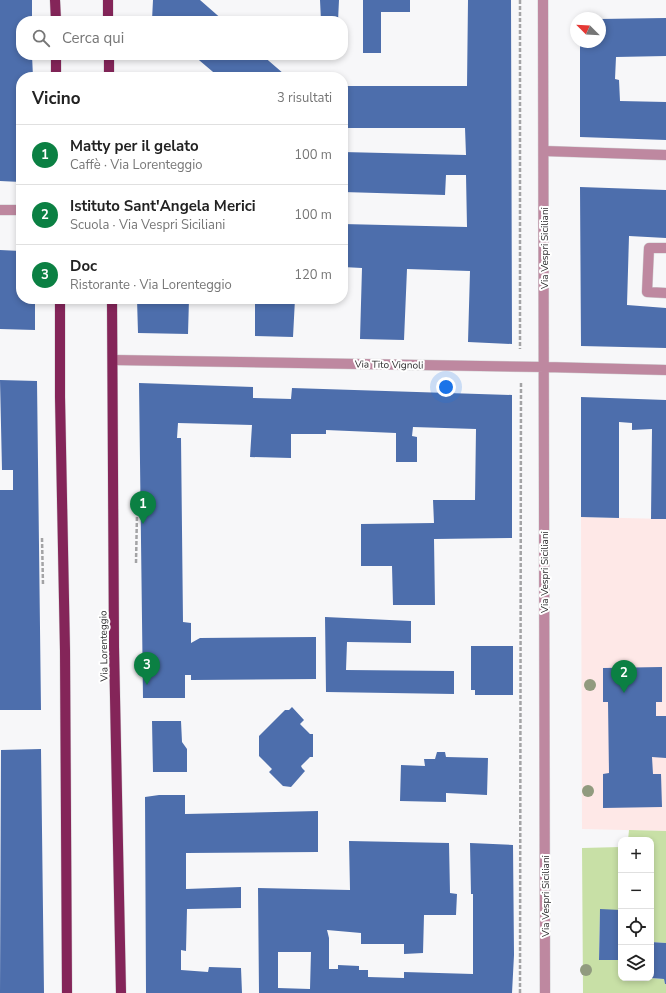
<!DOCTYPE html>
<html lang="it">
<meta charset="utf-8">
<style>
body{margin:0;font-family:"Nunito Sans",sans-serif;background:#f6f6f6;color:#222}
.controls{position:absolute;right:12px;bottom:12px;display:grid;overflow:hidden;border-radius:8px;box-shadow:0 2px 6px #0003}
.controls button{width:36px;height:36px;display:grid;place-items:center;padding:0;border:0;border-bottom:1px solid #e0e0e0;background:#fff;color:#222;font:20px sans-serif}
.compass{position:absolute;left:570px;top:12px;width:36px;height:36px;border-radius:50%;background:#fff;box-shadow:0 2px 6px #0003;rotate:294deg}
.you{position:absolute;left:446px;top:387px;width:14px;height:14px;margin:-10px;border:3px solid #fff;border-radius:50%;background:#1a73e8;box-shadow:0 0 0 6px #1a73e833}
.badge{display:grid;place-items:center;width:26px;height:26px;border-radius:50%;background:#0b8043;color:#fff;font-size:13px;font-weight:700}
.pin{position:absolute;translate:-50% -33px;filter:drop-shadow(0 1px 2px #0008)}
.pin::after{content:'';position:absolute;top:21px;width:14px;height:12px;background:inherit;clip-path:polygon(0 0,100% 0,50% 100%)}
.list{margin:0;padding:0;list-style:none}
h2{display:flex;justify-content:space-between;align-items:center;height:52px;margin:0;padding:0 16px;font-size:17px}
h2 small{font-size:13px;font-weight:400;color:#767676}
.list li{display:grid;grid-template-columns:26px 1fr auto;gap:12px;align-items:center;box-sizing:border-box;height:60px;padding:0 16px;border-top:1px solid #e0e0e0}
.list b{display:block;font-size:15px;white-space:nowrap}
.list p{margin:0;font-size:13px;white-space:nowrap;color:#767676}
.list em{font-size:13px;font-style:normal;color:#767676}
.icon{flex:none;width:22px;height:22px;fill:none;stroke:currentColor;stroke-width:2;stroke-linecap:round;stroke-linejoin:round}
.map{position:relative;flex:none;width:666px;height:993px;overflow:hidden}
.search{position:absolute;background:#fff;box-shadow:0 2px 6px #0003;left:16px;top:16px;width:332px;height:44px;display:flex;align-items:center;gap:10px;box-sizing:border-box;padding:0 14px;border-radius:16px;color:#767676;font-size:15px}
.panel{position:absolute;background:#fff;box-shadow:0 2px 6px #0003;left:16px;top:72px;width:332px;height:232px;border-radius:16px}
.map>svg:first-child{display:block}
</style>
<div class="map">
<svg width="666" height="993" viewBox="0 0 666 993">
<rect width="100%" height="100%" fill="#f7f7f9"/>
<path fill="#fee8e7" d="M581,517l85,2v312l-84,-2z"/>
<path fill="#c8e0a6" d="M629,830l37,1v112l-15,-1v-102h-23z
M621,847v63h-21l-1,50h22v18h30l13,1 1,5h1v9h-83l-1,-145z"/>
<path fill="#4d6eac" fill-rule="evenodd" d="M0,0h32v21h-11v34h11l1,22h-12v105l-21,-1z
M153,0h47l24,21h-70l-2,-1z
M320,0h19l-1,21h-17z
M363,0h47v12h-29v41h-18z
M468,0h43l1,344 -44,-2 2,-71 -63,-2 -3,71 -44,-1 2,-71 -19,-1v-43l124,3 -1,-52h-20l-1,20 -102,-3v-40l123,3 -1,-27h-122v-42h124z
M666,18v38l-50,1 -1,22 4,1 1,21 46,1v38l-86,-3v-95h20v-23z
M193,55h69l22,19 -2,3h-63z
M580,187l86,3v48l-37,-2 -2,69 39,3v40l-85,-2z
M0,250l21,1v48h14v31l-35,-1z
M137,299h52l-1,35 -50,-1z
M255,299h40l-2,38 -38,-1z
M0,380l37,1 4,329h-41v-220h13v-20h-11z
M139,383l114,4v11l38,1 1,-11 220,7v143l-78,1 1,66h-42l-1,-39h-31v-42l73,-1 -1,-23h42l1,-71 -63,-2 -1,9 5,1v25h-21v-29l-70,-3v4h-35v24l-41,-1 2,-32 -74,-2 -1,15h4l2,184 8,1v20l9,-5 116,-1v42l-125,1v-5h-6v23h-42z
M581,397l85,3v119h-15l1,-90 -20,1v-7l-13,-1v96l-38,-1z
M325,617l86,4v22l-64,-1 -1,28 108,1v23l-128,-2z
M471,646h42v49h-38v-5h-4z
M662,667v35h-6v14h10v42l-14,-1 1,17h8l1,33 -59,1v-34l6,-1 -1,-71h-5v-34z
M292,707l12,13 -4,4 10,10h3v23h-3l-9,9 1,2 3,3 -14,16 -8,-1 -14,-14 3,-3 -13,-13v-20l26,-26h4z
M152,721h29l1,21 5,7v23h-34z
M41,749l3,244h-44l1,-243z
M437,752h8l1,5 42,1 -1,37 -41,-2v9l-46,-1 1,-36 24,1 -1,-7h11z
M159,795h26v19l133,-3v41l-132,1v36l55,-2v21l-54,1 -1,42 -5,-1v20l27,2 1,-5 32,1 1,25h-96l-1,-196z
M349,841l100,2 1,50 7,1 -1,21h-32l-1,38 -19,1v-10h-43v-11l-34,-3 2,8v31h9v-4l21,1v4h9v7l36,1v-6l69,2v-80h-2l-1,-51 43,2 1,110 -2,38h-253l-1,-105 92,2zM278,952h33l-1,37 -32,-1z
M600,909l21,1v50h-22z
M651,942l15,1v41h-1l-1,-5 -13,-1z"/>
<g fill="none" stroke-linecap="round" stroke-linejoin="round">
<g stroke="#d2d2d4" stroke-width="11">
<path id="service" d="M544,151l122,4
M666,248h-17l-2,44 19,1"/>
</g>
<g stroke="#d2d2d4" stroke-width="11">
<path id="minor" d="M543,0l2,993
M0,210h21
M113,360l432,7 121,3"/>
</g>
<g stroke="#d2d2d4" stroke-width="11">
<path id="primary" d="M55,0l1,21
M108,0v21
M56,55v22
M109,55v22
M60,299v98l5,253 2,343
M112,299l2,348 7,346"/>
</g>
<path stroke="#a3a3a5" stroke-width="2.5" stroke-dasharray="4 2" stroke-linecap="butt" d="M520,0v349
M42,538l1,47
M136,563l1,-50
M520,993l1,-611"/>
<use href="#service" stroke="#be88a0" stroke-width="10"/>
<use href="#minor" stroke="#be88a0" stroke-width="10"/>
<use href="#primary" stroke="#842559" stroke-width="10"/>
</g>
<g fill="#919b7f">
<circle cx="590" cy="685" r="6"/>
<circle cx="588" cy="791" r="6"/>
<circle cx="586" cy="970" r="6"/>
</g>
<g text-anchor="middle" stroke-width="4" stroke-linejoin="round" paint-order="stroke">
<g font-size="10" fill="#2b2b2c" stroke="#fff">
<text transform="translate(544 248) rotate(-90)" y="4">Via Vespri Siciliani</text>
<text transform="translate(389 364) rotate(1)" y="4">Via Tito Vignoli</text>
<text transform="translate(544 572) rotate(-90)" y="4">Via Vespri Siciliani</text>
<text transform="translate(103 646) rotate(-91)" y="4">Via Lorenteggio</text>
<text transform="translate(545 896) rotate(-90)" y="4">Via Vespri Siciliani</text>
</g>
</g>
</svg>
<div class="controls">
<button>+</button>
<button>−</button>
<button><svg class="icon" aria-label="locate" viewBox="0 0 24 24"><circle cx="12" cy="12" r="6"/><path d="M12 2v4M12 18v4M2 12h4M18 12h4"/></svg></button>
<button><svg class="icon" aria-label="layers" viewBox="0 0 24 24"><path d="M12 4l9 5-9 5-9-5zM3 14l9 5 9-5"/></svg></button>
</div>
<svg class="compass" viewBox="-18 -18 36 36"><path d="M0-13l5 13h-10z" fill="#e53935"/><path d="M0 13l5-13h-10z" fill="#767676"/></svg>
<div class="you"></div>
<div class="pin badge" style="left:143px;top:524px">1</div>
<div class="pin badge" style="left:624px;top:693px">2</div>
<div class="pin badge" style="left:147px;top:685px">3</div>
<div class="search"><svg class="icon" aria-label="search" viewBox="0 0 24 24"><circle cx="10" cy="10" r="6"/><path d="M15 15l6 6"/></svg>Cerca qui</div>
<section class="panel">
<h2>Vicino<small>3 risultati</small></h2>
<ul class="list">
<li><span class="badge">1</span><div><b>Matty per il gelato</b><p>Caffè · Via Lorenteggio</p></div><em>100 m</em></li>
<li><span class="badge">2</span><div><b>Istituto Sant'Angela Merici</b><p>Scuola · Via Vespri Siciliani</p></div><em>100 m</em></li>
<li><span class="badge">3</span><div><b>Doc</b><p>Ristorante · Via Lorenteggio</p></div><em>120 m</em></li>
</ul>
</section>
</div>
